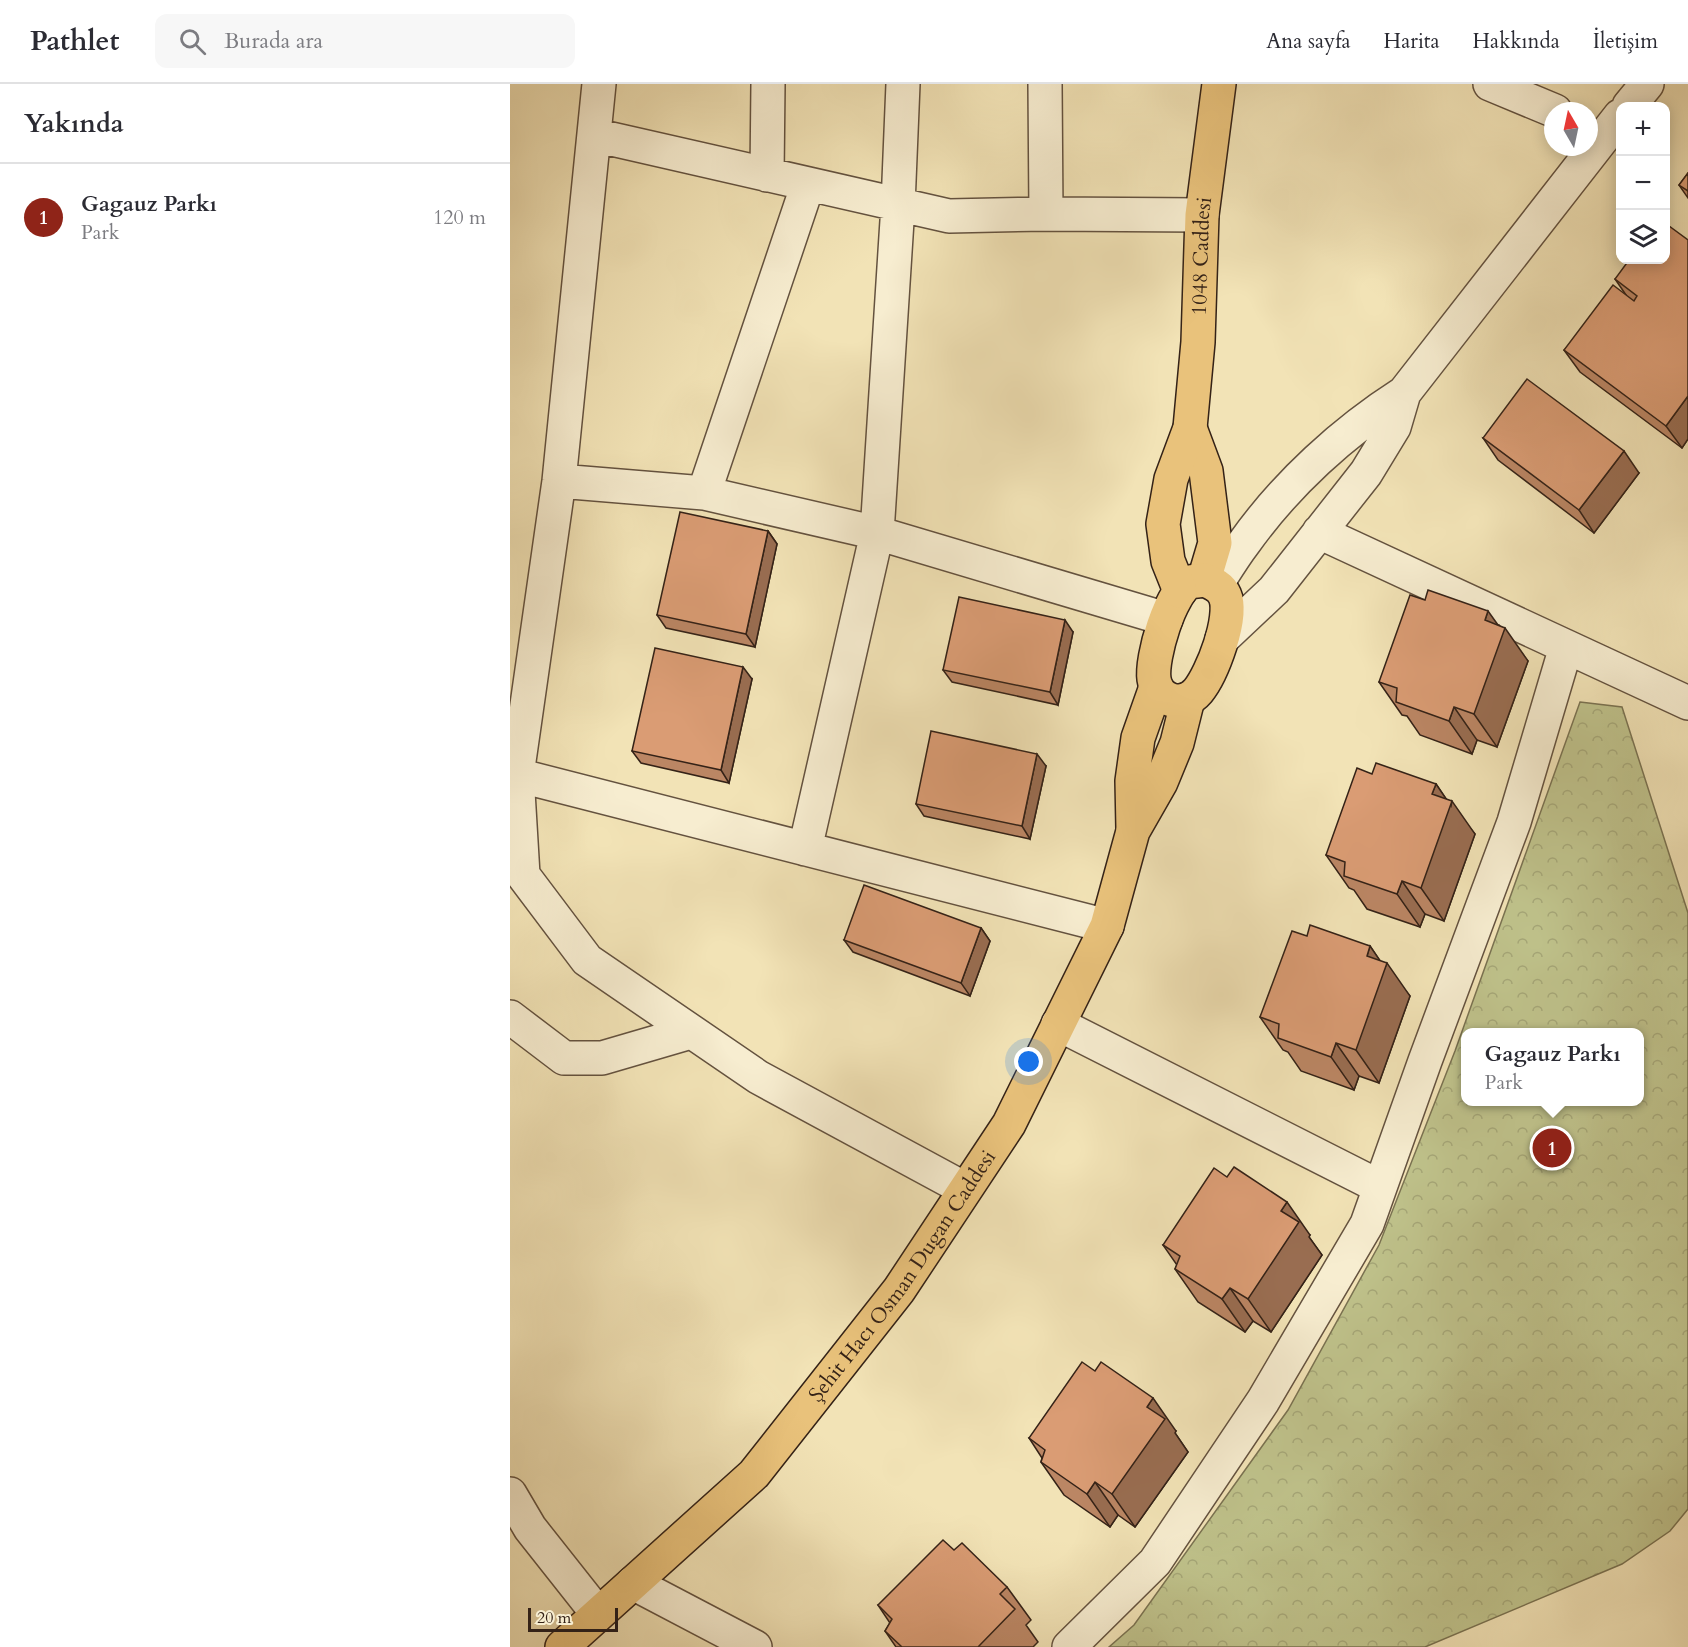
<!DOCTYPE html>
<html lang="tr">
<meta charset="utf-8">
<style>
body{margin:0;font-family:Cardo,serif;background:#f7f7f7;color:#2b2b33}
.controls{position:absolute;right:18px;top:18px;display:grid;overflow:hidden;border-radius:12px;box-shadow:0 3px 15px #0003}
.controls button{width:54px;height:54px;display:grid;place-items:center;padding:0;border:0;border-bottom:2px solid #e1e1e2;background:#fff;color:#2b2b33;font:30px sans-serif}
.compass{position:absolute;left:1034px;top:18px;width:54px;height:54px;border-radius:50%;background:#fff;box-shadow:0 3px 15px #0003;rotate:351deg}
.scale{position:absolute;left:18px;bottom:15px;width:90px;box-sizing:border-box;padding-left:6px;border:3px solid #342217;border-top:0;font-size:16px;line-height:21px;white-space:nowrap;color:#342217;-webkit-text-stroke:4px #f7edd0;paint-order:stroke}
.you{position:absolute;left:519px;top:978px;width:21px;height:21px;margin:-15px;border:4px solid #fff;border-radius:50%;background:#1a73e8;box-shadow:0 0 0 9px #1a73e833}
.badge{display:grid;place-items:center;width:39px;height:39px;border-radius:50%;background:#8f2418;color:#fff;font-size:20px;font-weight:700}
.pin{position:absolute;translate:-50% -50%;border:3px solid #fff;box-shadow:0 2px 6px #0006}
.popup{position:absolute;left:951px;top:944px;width:183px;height:78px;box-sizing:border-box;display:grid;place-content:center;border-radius:12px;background:#fff;filter:drop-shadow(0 2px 4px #0005);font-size:20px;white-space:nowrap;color:#7c7c81}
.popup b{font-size:22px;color:#2b2b33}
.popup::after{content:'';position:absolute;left:50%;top:100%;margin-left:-12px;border:12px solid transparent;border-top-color:#fff}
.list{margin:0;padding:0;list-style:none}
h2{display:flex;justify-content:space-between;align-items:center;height:78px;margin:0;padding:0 24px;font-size:26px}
h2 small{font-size:20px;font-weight:400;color:#7c7c81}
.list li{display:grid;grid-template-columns:39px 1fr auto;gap:18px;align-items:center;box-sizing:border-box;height:108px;padding:0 24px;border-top:2px solid #e1e1e2}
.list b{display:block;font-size:22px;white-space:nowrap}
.list p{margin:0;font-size:20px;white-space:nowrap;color:#7c7c81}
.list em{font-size:20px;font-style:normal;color:#7c7c81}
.icon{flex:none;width:33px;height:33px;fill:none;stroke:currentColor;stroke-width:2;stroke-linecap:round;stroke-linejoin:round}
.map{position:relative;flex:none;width:1178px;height:1563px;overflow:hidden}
header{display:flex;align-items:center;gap:36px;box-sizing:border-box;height:84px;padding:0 30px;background:#fff;border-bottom:2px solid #e1e1e2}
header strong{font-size:28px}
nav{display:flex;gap:33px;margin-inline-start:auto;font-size:21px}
.search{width:420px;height:54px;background:#f7f7f7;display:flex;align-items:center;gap:15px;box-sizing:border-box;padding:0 21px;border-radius:12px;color:#7c7c81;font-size:22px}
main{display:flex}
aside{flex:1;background:#fff}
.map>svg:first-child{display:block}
</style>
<header>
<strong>Pathlet</strong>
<div class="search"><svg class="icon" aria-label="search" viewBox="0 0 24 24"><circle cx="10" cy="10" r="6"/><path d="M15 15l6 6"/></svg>Burada ara</div>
<nav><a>Ana sayfa</a><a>Harita</a><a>Hakkında</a><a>İletişim</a></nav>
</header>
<main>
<aside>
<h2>Yakında<small></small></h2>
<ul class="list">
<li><span class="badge">1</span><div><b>Gagauz Parkı</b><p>Park</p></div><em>120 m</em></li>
</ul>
</aside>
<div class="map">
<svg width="1178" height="1563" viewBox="0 0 1178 1563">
<defs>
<pattern id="park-crowns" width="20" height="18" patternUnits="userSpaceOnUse" patternTransform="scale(1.5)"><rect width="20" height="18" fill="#bfc28b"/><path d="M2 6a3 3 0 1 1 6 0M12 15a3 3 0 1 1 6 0" fill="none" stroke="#a5a677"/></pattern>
</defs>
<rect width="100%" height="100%" fill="#f2e3b6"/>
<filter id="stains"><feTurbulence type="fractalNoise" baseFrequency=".00333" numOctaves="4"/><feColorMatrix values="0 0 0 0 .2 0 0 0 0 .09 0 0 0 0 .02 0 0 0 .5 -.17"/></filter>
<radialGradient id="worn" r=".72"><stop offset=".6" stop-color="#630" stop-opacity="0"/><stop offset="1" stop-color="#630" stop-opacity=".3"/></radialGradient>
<path fill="url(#park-crowns)" stroke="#7a7251" stroke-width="1.5" fill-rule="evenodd" d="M1070,618l42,5 66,206v596l-18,22 -48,33 -197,83h-316l25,-22 154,-215 91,-165 76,-194zM955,948h174v70h-174z"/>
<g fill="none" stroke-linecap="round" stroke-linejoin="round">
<g stroke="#64523f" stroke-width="36">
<path id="minor" d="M89,0l-40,397 -42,294 6,100 64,85 171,117 207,112
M535,0l1,130
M980,0l65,27
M1119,22l18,-22
M84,51l355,81 97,-2 156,1
M257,91l1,-91
M49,397l145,12 173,40 289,86
M194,409l104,-309
M809,448l369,171
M706,501c9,-14 18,-29 28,-42 42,-59 99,-111 160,-150l216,-277
M712,555l52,-49 92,-117 28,-46 10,-34
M7,691l590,151
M295,765l72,-316 21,-328 5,-121
M0,933l54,41h38l89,-26
M548,940l322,163
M0,1410l20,34 68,86
M123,1499l122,64
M559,1563l86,-85 108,-161 104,-177 58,-163 89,-239 52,-175"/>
</g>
<g stroke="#342217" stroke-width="36">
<g id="major">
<path d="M680,344l16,43 9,72 -11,37"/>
<path d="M694,496c8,3 17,6 21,16 9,21 -13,78 -27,95 -15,18 -41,10 -44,-12 -3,-21 16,-87 36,-97 4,-1 10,-1 14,-2z"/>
<path id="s1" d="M670,507l-12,-30 -5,-37 8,-45 19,-51 8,-86 4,-127 17,-131"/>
<path d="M623,745l-1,-48 6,-43 18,-51"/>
<path id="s2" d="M52,1563l192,-173 145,-184 110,-166 98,-198 26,-95 28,-49 16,-39 11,-44"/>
</g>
</g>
<use href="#minor" stroke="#f7edd0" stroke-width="33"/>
<use href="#major" stroke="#e9c27b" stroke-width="33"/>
</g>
<path fill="#bb8664" stroke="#342217" stroke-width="1.5" d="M1178,89v25l-9,-13z
M1178,156v199l-6,9 -102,-76 -16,-22 62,-55 -11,-16z
M973,354l156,35 -45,60 -96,-73z
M258,447l9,13 -22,103 -89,-19 -9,-13z
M989,541l29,36 -31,86 -20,-7 -5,14 -52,-19 -13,-19 -5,-1 -23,-33z
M563,548l-15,73 -106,-23 -9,-12z
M242,595l-23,104 -88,-20 -9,-12z
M536,682l-16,73 -106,-23 -8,-12z
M926,700l10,15 29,35 -31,87 -19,-7 -5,13 -53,-18 -13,-19 -5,-2 -23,-33z
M471,844l9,13 -20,55 -117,-44 -9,-12z
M797,852l63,10 10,15 30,35 -31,87 -20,-7 -5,14 -53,-19 -13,-19 -5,-2 -23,-33z
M800,1151l-1,2 13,18 -51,77 -18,-11 -8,11 -47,-30 -23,-33 2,-4 -14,-20z
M666,1347l-1,2 13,19 -53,75 -17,-12 -8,12 -46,-32 -23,-33 1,-4 -13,-20z
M497,1503l24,33 -5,5 12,17 -5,5h-137l-11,-16 5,-8 -12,-18z"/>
<path fill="#996d51" stroke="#342217" stroke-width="1.5" d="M1178,312v43l-6,9 -16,-22z
M1114,367l15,22 -45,60 -15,-23z
M258,447l9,13 -22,103 -9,-13z
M978,527l15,21 2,-4 23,33 -31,86 -23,-33 11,-94z
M555,536l8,12 -15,73 -8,-13z
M233,583l9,12 -23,104 -8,-13z
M944,623l23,33 -5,14 -23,-33z
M527,670l9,12 -16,73 -8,-13z
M926,700l15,22 1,-5 23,33 -31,87 -23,-33 11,-94z
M892,797l23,33 -5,13 -23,-33z
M471,844l9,13 -20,55 -9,-13z
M860,862l15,22 2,-5 23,33 -31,87 -23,-33 11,-94z
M826,959l23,33 -5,14 -23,-33z
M777,1118l23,33 -1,2 13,18 -51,77 -23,-33 33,-88z
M720,1204l23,33 -8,11 -23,-33z
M643,1314l23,33 -1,2 13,19 -53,75 -23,-33 35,-87z
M585,1398l23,33 -8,12 -23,-33z"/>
<path fill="#da9c74" stroke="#342217" stroke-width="1.5" d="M1178,89v18l-9,-6z
M1155,139l23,17v156l-22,30 -102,-76 49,-65 21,16 3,-5 -22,-17 14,-19h36z
M1017,295l97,72 -45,59 -96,-72z
M170,428l88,19 -22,103 -89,-19z
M918,506l60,21 -3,9 20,8 -31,86 -20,-7 -5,14 -53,-19 1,-14 -18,-6 31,-87 15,5z
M449,513l106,23 -15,72 -107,-22z
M145,564l88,19 -22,103 -89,-19z
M421,647l106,23 -15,72 -106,-22z
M866,679l60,21 -4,10 20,7 -31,87 -19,-7 -5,13 -53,-18 1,-14 -19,-7 31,-87 15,6z
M354,801l117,43 -20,55 -117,-43z
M800,841l60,21 -3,10 20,7 -31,87 -20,-7 -5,14 -53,-19 1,-14 -19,-7 32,-86 15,5z
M724,1083l53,35 -6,9 18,11 -51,77 -18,-11 -8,11 -47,-30 5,-13 -17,-11 51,-77 13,9z
M572,1278l13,9 6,-9 52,36 -6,9 18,12 -53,75 -17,-12 -8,12 -46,-32 4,-12 -16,-12z
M433,1456l11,10 8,-7 45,44 -7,7 15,15 -37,38h-76l-17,-16 7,-12 -14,-14z"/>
<g text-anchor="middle" stroke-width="6" stroke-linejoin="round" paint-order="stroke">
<g font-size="21" fill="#342217" stroke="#f7edd0">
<text dy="7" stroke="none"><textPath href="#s1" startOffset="342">1048 Caddesi</textPath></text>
<text dy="7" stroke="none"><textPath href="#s2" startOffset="506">Şehit Hacı Osman Dugan Caddesi</textPath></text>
</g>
</g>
<rect width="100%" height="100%" filter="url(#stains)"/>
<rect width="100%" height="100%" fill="url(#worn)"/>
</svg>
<div class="controls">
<button>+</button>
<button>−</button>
<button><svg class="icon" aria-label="layers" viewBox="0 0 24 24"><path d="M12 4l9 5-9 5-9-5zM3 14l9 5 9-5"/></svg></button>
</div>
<svg class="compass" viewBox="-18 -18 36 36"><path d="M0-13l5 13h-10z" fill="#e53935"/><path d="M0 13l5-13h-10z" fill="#7c7c81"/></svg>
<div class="scale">20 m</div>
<div class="you"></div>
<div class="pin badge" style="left:1042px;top:1064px">1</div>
<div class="popup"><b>Gagauz Parkı</b>Park</div>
</div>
</main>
